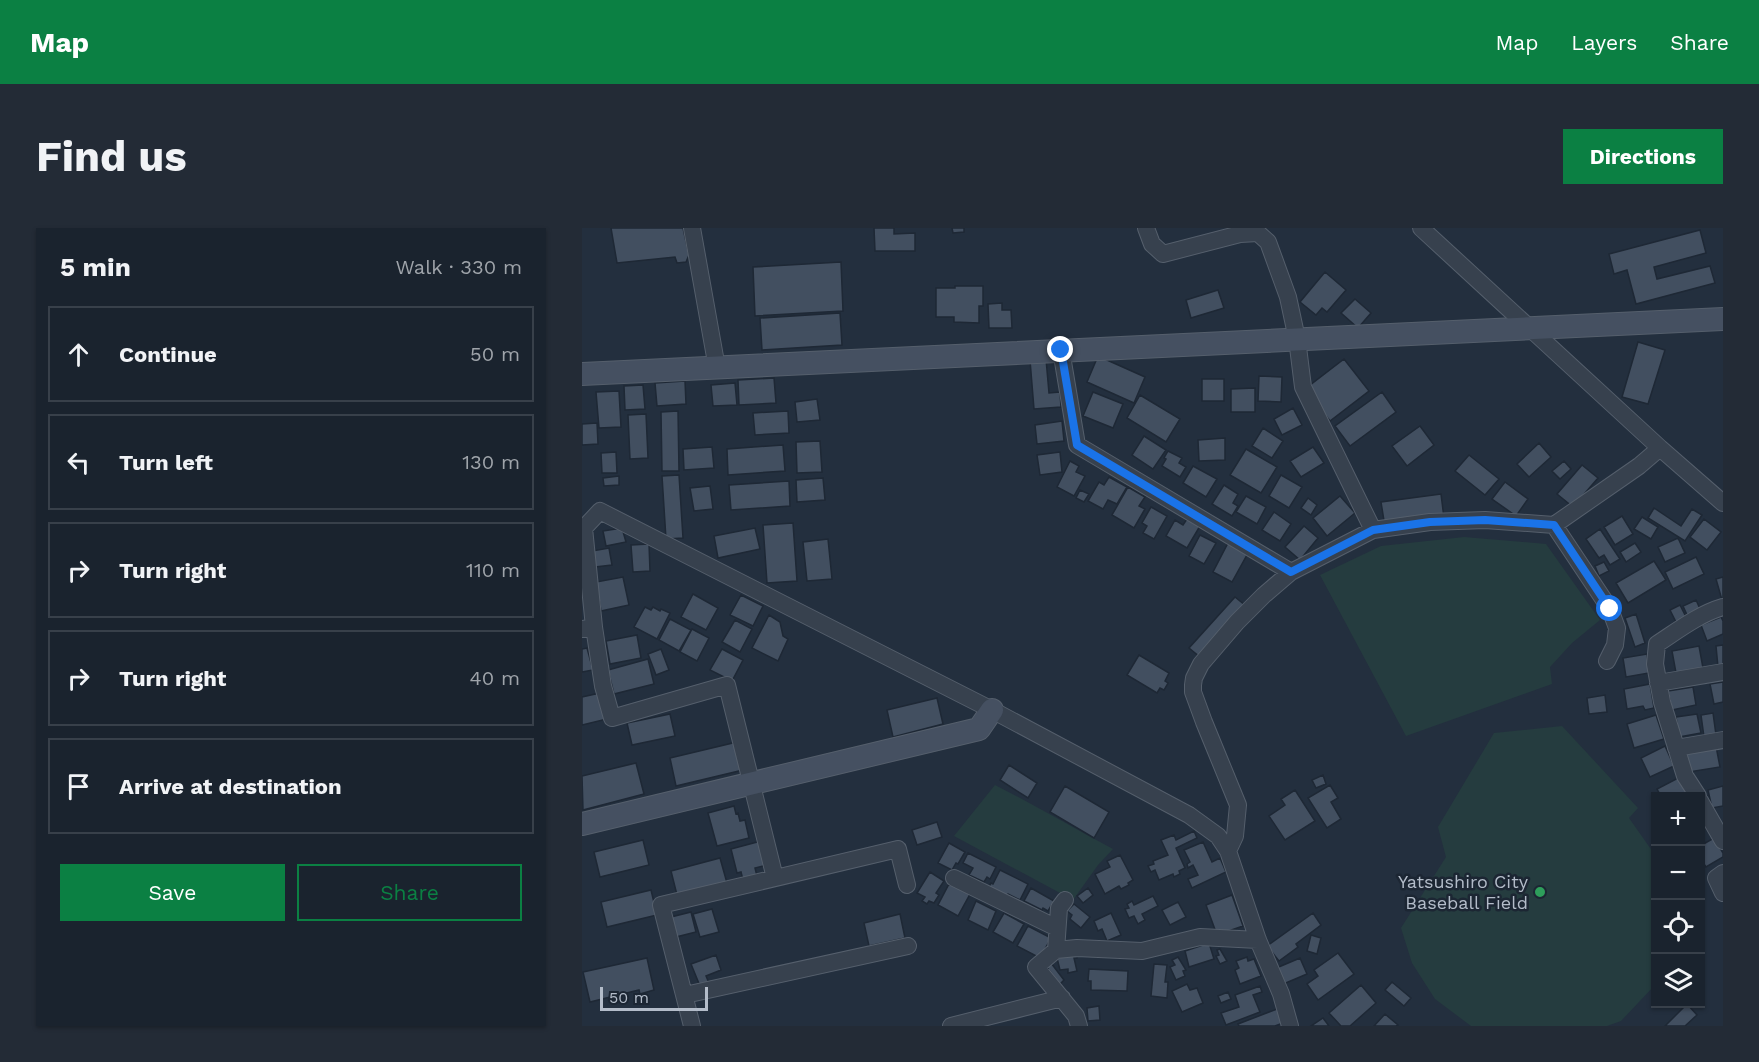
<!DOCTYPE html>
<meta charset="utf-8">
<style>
body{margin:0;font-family:"Work Sans",sans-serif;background:#232b36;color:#f1f3f6}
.controls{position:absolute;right:18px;bottom:18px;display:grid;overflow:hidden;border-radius:0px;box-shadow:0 2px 4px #0004}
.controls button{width:54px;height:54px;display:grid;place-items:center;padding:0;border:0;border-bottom:2px solid #38404a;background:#1a232e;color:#f1f3f6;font:30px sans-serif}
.scale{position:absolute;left:18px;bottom:15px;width:108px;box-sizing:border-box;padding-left:6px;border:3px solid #b3bcc9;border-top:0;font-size:16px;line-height:21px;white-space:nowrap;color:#b3bcc9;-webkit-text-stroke:4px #1c2633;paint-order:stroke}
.stop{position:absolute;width:18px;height:18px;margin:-14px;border:4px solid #1a73e8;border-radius:50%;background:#fff}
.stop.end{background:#1a73e8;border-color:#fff;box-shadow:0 2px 6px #0008}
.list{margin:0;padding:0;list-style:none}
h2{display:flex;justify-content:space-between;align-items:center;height:78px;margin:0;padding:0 24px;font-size:26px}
h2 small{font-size:20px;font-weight:400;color:#9fa4aa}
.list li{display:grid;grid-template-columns:39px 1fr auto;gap:18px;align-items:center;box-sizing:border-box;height:96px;margin:0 12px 12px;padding:0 12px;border:2px solid #38404a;border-radius:0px}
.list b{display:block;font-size:22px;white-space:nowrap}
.list em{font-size:20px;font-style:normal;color:#9fa4aa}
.actions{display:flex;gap:12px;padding:18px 24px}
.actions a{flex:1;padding:14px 0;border:2px solid #0b8043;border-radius:0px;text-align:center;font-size:21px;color:#0b8043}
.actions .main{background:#0b8043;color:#fff}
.icon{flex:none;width:33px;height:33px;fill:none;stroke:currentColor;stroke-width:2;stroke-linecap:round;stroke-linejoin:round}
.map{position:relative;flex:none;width:1141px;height:798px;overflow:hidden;border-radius:0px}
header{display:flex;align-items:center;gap:36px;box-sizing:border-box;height:84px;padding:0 30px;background:#0b8043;color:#fff}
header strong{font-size:28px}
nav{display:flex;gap:33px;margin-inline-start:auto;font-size:21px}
.intro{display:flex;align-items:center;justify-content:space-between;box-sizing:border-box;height:144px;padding:0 36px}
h1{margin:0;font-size:42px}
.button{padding:15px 27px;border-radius:0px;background:#0b8043;color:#fff;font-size:21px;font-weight:700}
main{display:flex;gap:36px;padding:0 36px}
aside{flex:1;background:#1a232e;border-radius:0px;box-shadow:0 2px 4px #0004}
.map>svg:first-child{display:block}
</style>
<header>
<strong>Map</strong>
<nav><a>Map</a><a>Layers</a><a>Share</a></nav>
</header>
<div class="intro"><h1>Find us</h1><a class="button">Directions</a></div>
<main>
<aside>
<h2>5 min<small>Walk · 330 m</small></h2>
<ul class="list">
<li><svg class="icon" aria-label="ahead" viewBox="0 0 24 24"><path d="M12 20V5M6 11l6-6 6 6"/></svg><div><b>Continue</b></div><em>50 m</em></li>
<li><svg class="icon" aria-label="left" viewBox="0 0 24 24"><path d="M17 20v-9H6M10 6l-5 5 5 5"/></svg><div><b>Turn left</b></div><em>130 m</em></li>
<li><svg class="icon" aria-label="right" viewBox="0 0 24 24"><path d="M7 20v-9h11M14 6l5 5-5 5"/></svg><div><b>Turn right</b></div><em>110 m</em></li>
<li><svg class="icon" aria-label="right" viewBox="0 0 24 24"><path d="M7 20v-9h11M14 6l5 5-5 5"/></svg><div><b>Turn right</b></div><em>40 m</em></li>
<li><svg class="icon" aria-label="arrive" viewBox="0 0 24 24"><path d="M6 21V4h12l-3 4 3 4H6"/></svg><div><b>Arrive at destination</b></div></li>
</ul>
<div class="actions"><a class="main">Save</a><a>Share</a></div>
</aside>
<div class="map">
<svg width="1141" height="798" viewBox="0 0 1141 798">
<rect width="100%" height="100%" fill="#232f3e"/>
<path fill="#253c3f" d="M882,309l82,7 54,76 -28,23 -22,24 2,17 -146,52 -86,-161 61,-29z
M980,498l76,82 -9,10 26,37v130l-34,36 -14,5h-136l-36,-27 -23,-36 -11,-35 45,-71 -8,-30 56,-94z
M413,557c40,20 78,43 118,64l-15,16 -25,35 -119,-64z"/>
<path fill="#424f60" stroke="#1e2835" stroke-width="1.5" d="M29,0h72l6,27 -3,7 -9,1 -2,-6 -58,6z
M292,0h20v6l21,-1v18h-40z
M370,0h12v4l-11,1z
M1118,2l6,23 -52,14 3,12 53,-13 5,17 -79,21 -9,-34 -13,4 -5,-20z
M259,34l2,49 -88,5 -2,-49z
M743,44l21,18 -19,22 -5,-4 -6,7 -16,-13z
M373,58h28v20h-4v17l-25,-1v-5h-18v-29h19z
M636,62l6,18 -33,10 -5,-18z
M773,71l16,14 -13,15 -17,-15z
M420,75v7h9l1,18h-23l-1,-24z
M258,85l2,32 -80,5 -2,-32z
M1056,114l27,8 -17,54 -26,-7z
M516,128l47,21 -11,26 -47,-21z
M464,131l3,34 11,-1 1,15 -27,2 -4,-49z
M762,131l25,32 -39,30 -25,-32z
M677,148l23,1 -1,25 -23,-1z
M192,150l2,25 -37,2 -1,-25z
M620,151h22v22h-22z
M103,153l1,23 -29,2 -2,-23z
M153,155l2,22 -24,1 -2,-21z
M61,157l2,24 -20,1 -1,-24z
M673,160v24h-24v-23z
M37,163l2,36 -22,1 -3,-36z
M511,164l30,12 -10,24 -30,-12z
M800,164l14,20 -46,34 -15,-20z
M558,167l40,24 -14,23 -39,-24z
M235,171l3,21 -23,2 -2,-20z
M711,180l9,17 -20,10 -8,-16z
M96,183l1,60h-17l-1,-59z
M206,183l1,22 -34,2 -2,-22z
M64,186l2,44 -18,1 -2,-44z
M480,193l2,20 -27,3 -2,-19z
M15,195l1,21 -16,1v-21z
M838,198l14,19 -27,21 -15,-20z
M681,200l20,13 -11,17 -20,-12z
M562,208l22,14 -13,19 -21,-14z
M643,210v22l-26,1 -1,-21z
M238,213l2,31 -25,1 -1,-31z
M957,215l12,14 -22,20 -12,-13z
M201,217l2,26 -57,4 -1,-26z
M130,219l2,21 -30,2 -1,-21z
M731,219l11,16 -23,14 -11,-16z
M664,221l31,18 -16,26 -31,-18z
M586,223l14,7 -3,5 7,4 -6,10 -18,-11 4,-7 -2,-1z
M34,224l1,21h-15l-1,-20z
M478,224l2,20 -22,3 -3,-20z
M887,227l30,24 -14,16 -30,-24z
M488,233l9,5 -3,6 9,4 -11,20 -17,-9z
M982,233l7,8 -11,10 -8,-8z
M1000,237l16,13 -25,29 -16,-13z
M611,238l24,13 -11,18 -23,-14z
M97,247l4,63 -17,1 -4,-63z
M699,247l21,12 -13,21 -20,-12z
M37,248v9l-15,1 -1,-8z
M527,249l18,10 -10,17 -9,-4 -5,9 -15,-8 11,-19 5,3z
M241,250l2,22 -28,2 -1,-22z
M207,253l1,25 -59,4 -2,-25z
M923,254l23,17 -12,17 -24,-17z
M642,257l14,9 -5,9 5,3 -6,10 -20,-12z
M128,258l3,23 -19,2 -4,-23z
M546,259l17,10 -6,9 6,3 -11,19 -22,-13z
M498,262l9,4 -5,8 -8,-4z
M859,266l3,24 -59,9 -4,-25z
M664,268l20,11 -9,17 -21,-12z
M758,268l15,17 -28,23 -14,-18z
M726,270l9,7 -6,10 -10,-7z
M569,279l16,9 -13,23 -11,-6 4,-7 -5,-3z
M1072,280l27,18 11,-17 10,6 -17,26 -37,-23z
M692,284l17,12 -11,17 -18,-11z
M1040,288l11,18 -18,11 -11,-18z
M1060,289l16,10 -7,12 -17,-10z
M605,291l13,7 -13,22 -21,-12 9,-16 8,5z
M1122,291l17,13 -14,18 -17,-13z
M211,295l4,58 -30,2 -4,-58z
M722,298l14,12 -18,22 -15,-13z
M40,300l4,14 -20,4 -3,-15z
M173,300l5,21 -42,9 -4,-22z
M1018,301l20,30 -10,6 -6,-10 -5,3 -13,-19z
M618,307l16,8 -12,21 -15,-8z
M1096,310l7,15 -20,9 -7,-15z
M246,311l4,40 -25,2 -4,-39z
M646,315l20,10 -16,29 -19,-10z
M1053,315l6,9 -15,10 -6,-10z
M67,316l1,27 -17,1 -2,-27z
M27,320l3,17 -17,2 -3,-16z
M1114,329l8,17 -31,15 -8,-17z
M1072,333l12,19 -38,23 -12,-20z
M1022,334l5,9 -10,5 -4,-10z
M41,349l6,28 -28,6 -5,-29z
M1141,349v23h-1l-6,-21z
M111,366l25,14 -12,22 -25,-13z
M159,367l22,11 -10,20 -23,-11z
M653,369l11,9 -46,51 -11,-9z
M1114,372l5,11 -13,6 -5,-11z
M1098,377l7,14 -10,5 -7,-14z
M63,379l6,3 2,-3 7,4 1,-2 9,4 -13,26 -23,-12z
M1054,386l9,29 -10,4 -10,-29z
M187,387l11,7 3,14 5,3 -10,22 -26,-13z
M1139,389l2,4v13l-16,7 -6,-16z
M88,391l21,11 -12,21 -20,-11z
M153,392l17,9 -12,23 -18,-10z
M110,401l17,9 -12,23 -17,-9z
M55,407l4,23 -31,6 -4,-23z
M1141,417v21l-5,1 -2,-21z
M1117,418l4,22 -27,5 -4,-22z
M5,420l6,22 -11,2v-23z
M79,421l8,21 -13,5 -8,-21z
M140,421l21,11 -11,21 -22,-11z
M1065,426l2,19 -23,4 -3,-19z
M557,427l30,18 -4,8 3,2 -4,7 -4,-2 -3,5 -30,-18z
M66,431l6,25 -40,10 -6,-24z
M1141,454v20l-9,2 -4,-20z
M1068,456l4,24 -9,2 -2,-4 -16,3 -3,-20z
M1111,459l3,18 -24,5 -4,-19z
M18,465l7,26 -25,6v-28z
M1023,467l2,17 -18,2 -2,-16z
M355,470l6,26 -50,13 -6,-27z
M1131,485l3,22 -12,2 -3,-22z
M88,486l5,22 -43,9 -5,-22z
M1115,486l4,19 -22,4 -3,-20z
M1074,487l8,24 -30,9 -7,-24z
M155,514l6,28 -67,16 -6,-28z
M1083,518l9,20 -24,11 -9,-19z
M1134,518l4,21 -31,5 -3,-20z
M54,535l8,31 -61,16 -1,-34z
M427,537l28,18 -9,15 -28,-18z
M741,547l3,9 -10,4 -4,-8z
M1098,549l9,18 -4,1h-24l-4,-7z
M748,557l8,13 -7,4 10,17 -14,9 -19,-30z
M483,558l44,26 -15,26 -44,-26z
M1141,558v20l-11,2 -4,-18z
M713,562l20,31 -30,19 -16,-24 16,-11 -4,-6z
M152,578l2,8 2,-1 2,8 5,-1 4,18 -32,8 -9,-33z
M355,594l5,15 -25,8 -5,-15z
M612,603l3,7 -21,10 9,20 -6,3 1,3 -6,3 -1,-3 -14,6 -4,-10 -4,2 -3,-6 6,-2 -1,-3 15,-6 -7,-15 13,-5 2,5z
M1132,610l9,15v4l-17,10 -6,-9v-12z
M61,612l6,25 -49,12 -6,-25z
M179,613l6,24 -12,3 2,8 -14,4 -2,-8 -4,1 -6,-24z
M621,614l9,20 8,-4 6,14 -34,16 -4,-9 10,-4 -5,-10 -5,3 -1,-4 3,-2 -6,-12z
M367,615l16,9 -7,12 -2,-1 -4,7 -14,-7z
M386,625l28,14 -6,12 -3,-2 -3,5 -15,-7 4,-7 -10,-5z
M538,627l13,25 -5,3 1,2 -8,4 -2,-3 -14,8 -10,-20 15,-7 -3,-6z
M138,630l7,25 -50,12 -6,-24z
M418,642l28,14 -8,16 -12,-6 -3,6 -18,-9 4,-8 2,1z
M348,644l14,9 -8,12 3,2 -5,8 -5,-2 -2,3 -5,-3 3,-4 -8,-4z
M367,656l21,10 -12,22 -20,-11z
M449,660l23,13 -6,10 -5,-3 -1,2 -18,-9z
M506,660l5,7 -10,8 -6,-7z
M69,662l6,25 -50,12 -6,-25z
M650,667l11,31 -26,9 -11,-30z
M571,668l5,10 -16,8 3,6 -7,4 -4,-8 -5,2 -4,-9 4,-1 -2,-4 5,-3 2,4z
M394,673l20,10 -8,19 -20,-10z
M596,674l8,15 -16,8 -8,-15z
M492,676l16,13 -9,11 -11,-9 2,-4 -5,-4z
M130,681l7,23 -19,5 -7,-23z
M109,684l5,20 -20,5 -5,-20z
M422,685l20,11 -11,19 -20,-11z
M529,685l10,22 -14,6 -5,-12 -4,2 -4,-10z
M731,685l8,12 -25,19 2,3 -19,14 -12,-15z
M318,686l5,24 -36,8 -5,-23z
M446,698l23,12 -11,20 -23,-12z
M729,707l10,3 -4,16 -10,-3z
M627,715l5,16 -25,8 -4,-16z
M638,721l7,12 -7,3 -4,-8 3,-1 -2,-5z
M756,725l16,21 -36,26 -11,-16 11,-8 -4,-6z
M495,726v4h-3l3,13 -9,2v-4l-8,1 -3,-12z
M134,727l5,15 -15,6 3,7 -9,3 -9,-22z
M596,729l8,13 -3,1 2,5 -9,4 -6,-13 5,-2 -3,-5z
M665,729l1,4 6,-2 7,17 -21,8 -5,-14 4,-2 -3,-7z
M65,730l7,32 -14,4 -1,-4 -49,12 -7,-30z
M718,730l7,16 -26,11 -7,-16z
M469,735l13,17 -4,4 -14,-18z
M572,736l13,1 -2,17h3l-1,16 -16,-2z
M507,741l39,2 -1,20 -36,-1v-9h-3z
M810,754l19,16 -7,8 -19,-16z
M605,756l3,6 7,-2 6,15 -21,9 -10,-21z
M779,757l15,18 -26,23h-9l-12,-13z
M678,758l2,6 -9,3 7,17 -34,13 -5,-12 18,-6 -4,-12z
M646,764l3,7 -10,4 -3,-7z
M1105,776l10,11 -12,11h-20z
M517,778l1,14 -12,1 -1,-13z
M695,781l6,14 -8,3h-36l-1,-2z
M803,786l13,11 -2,1h-22z
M741,790l6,8h-18z"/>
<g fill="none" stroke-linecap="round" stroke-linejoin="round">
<g stroke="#555f6c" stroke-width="18">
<path id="street" d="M110,0l25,140
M564,0l6,16 11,10 77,-20 18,-1 10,9 20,55 9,42 6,48 70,143
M839,0l239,220 63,55
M479,122l16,95 214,127
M972,297l56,84 7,19 -2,17 -8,16
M12,399l-10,-99 16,-17 392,199 197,105 29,21 10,15 30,89 23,54 9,32
M0,401l12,-2 9,59 9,32 115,-33 48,193
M1076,455l65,-11
M1094,520l47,-8
M1116,568l-13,-20 -23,-74 -7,-38 2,-20c20,-13 42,-30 66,-37
M1118,573l23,40
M646,623l7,-15 3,-31 -34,-83 -11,-30v-7l1,-7 7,-14 36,-42 27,-27 27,-23 82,-42 57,-8 55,-2 69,5 85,-59 21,-18
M1141,645l-7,5 7,15
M372,650l103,50
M483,672l-6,8 -3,42 -20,17 40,49 3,10
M474,722l21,-2 65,3 58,-14 58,3
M103,767l223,-49
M110,798l-31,-121 237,-56 9,36
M369,798l111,-28"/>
</g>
<g stroke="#555f6c" stroke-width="24">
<path id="secondary" d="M0,146l1141,-55
M0,596l397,-95 13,-19"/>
</g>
<use href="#street" stroke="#37414e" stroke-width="16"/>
<use href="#secondary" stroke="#455061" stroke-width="22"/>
</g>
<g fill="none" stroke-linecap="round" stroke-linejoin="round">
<path stroke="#1a73e8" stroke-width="8" d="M479,122l16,95 214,127 82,-42 57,-8 55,-2 69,5 56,84"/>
</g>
<circle fill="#2e9e5b" stroke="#1c2633" stroke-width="2" cx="958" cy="664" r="6"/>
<g text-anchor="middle" stroke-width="5" stroke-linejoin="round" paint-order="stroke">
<g font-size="18" fill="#b3bcc9" stroke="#1c2633" text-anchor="end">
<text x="946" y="660">Yatsushiro City<tspan x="946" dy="21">Baseball Field</tspan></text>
</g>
</g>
</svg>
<div class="controls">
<button>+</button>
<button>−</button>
<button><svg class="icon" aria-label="locate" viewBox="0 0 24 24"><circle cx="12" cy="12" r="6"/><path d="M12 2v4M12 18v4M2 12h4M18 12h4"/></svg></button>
<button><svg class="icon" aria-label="layers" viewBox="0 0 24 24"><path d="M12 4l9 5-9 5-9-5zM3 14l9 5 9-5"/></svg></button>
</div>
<div class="scale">50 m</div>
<div class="stop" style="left:1028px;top:381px"></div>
<div class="stop end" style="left:479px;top:122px"></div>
</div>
</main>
